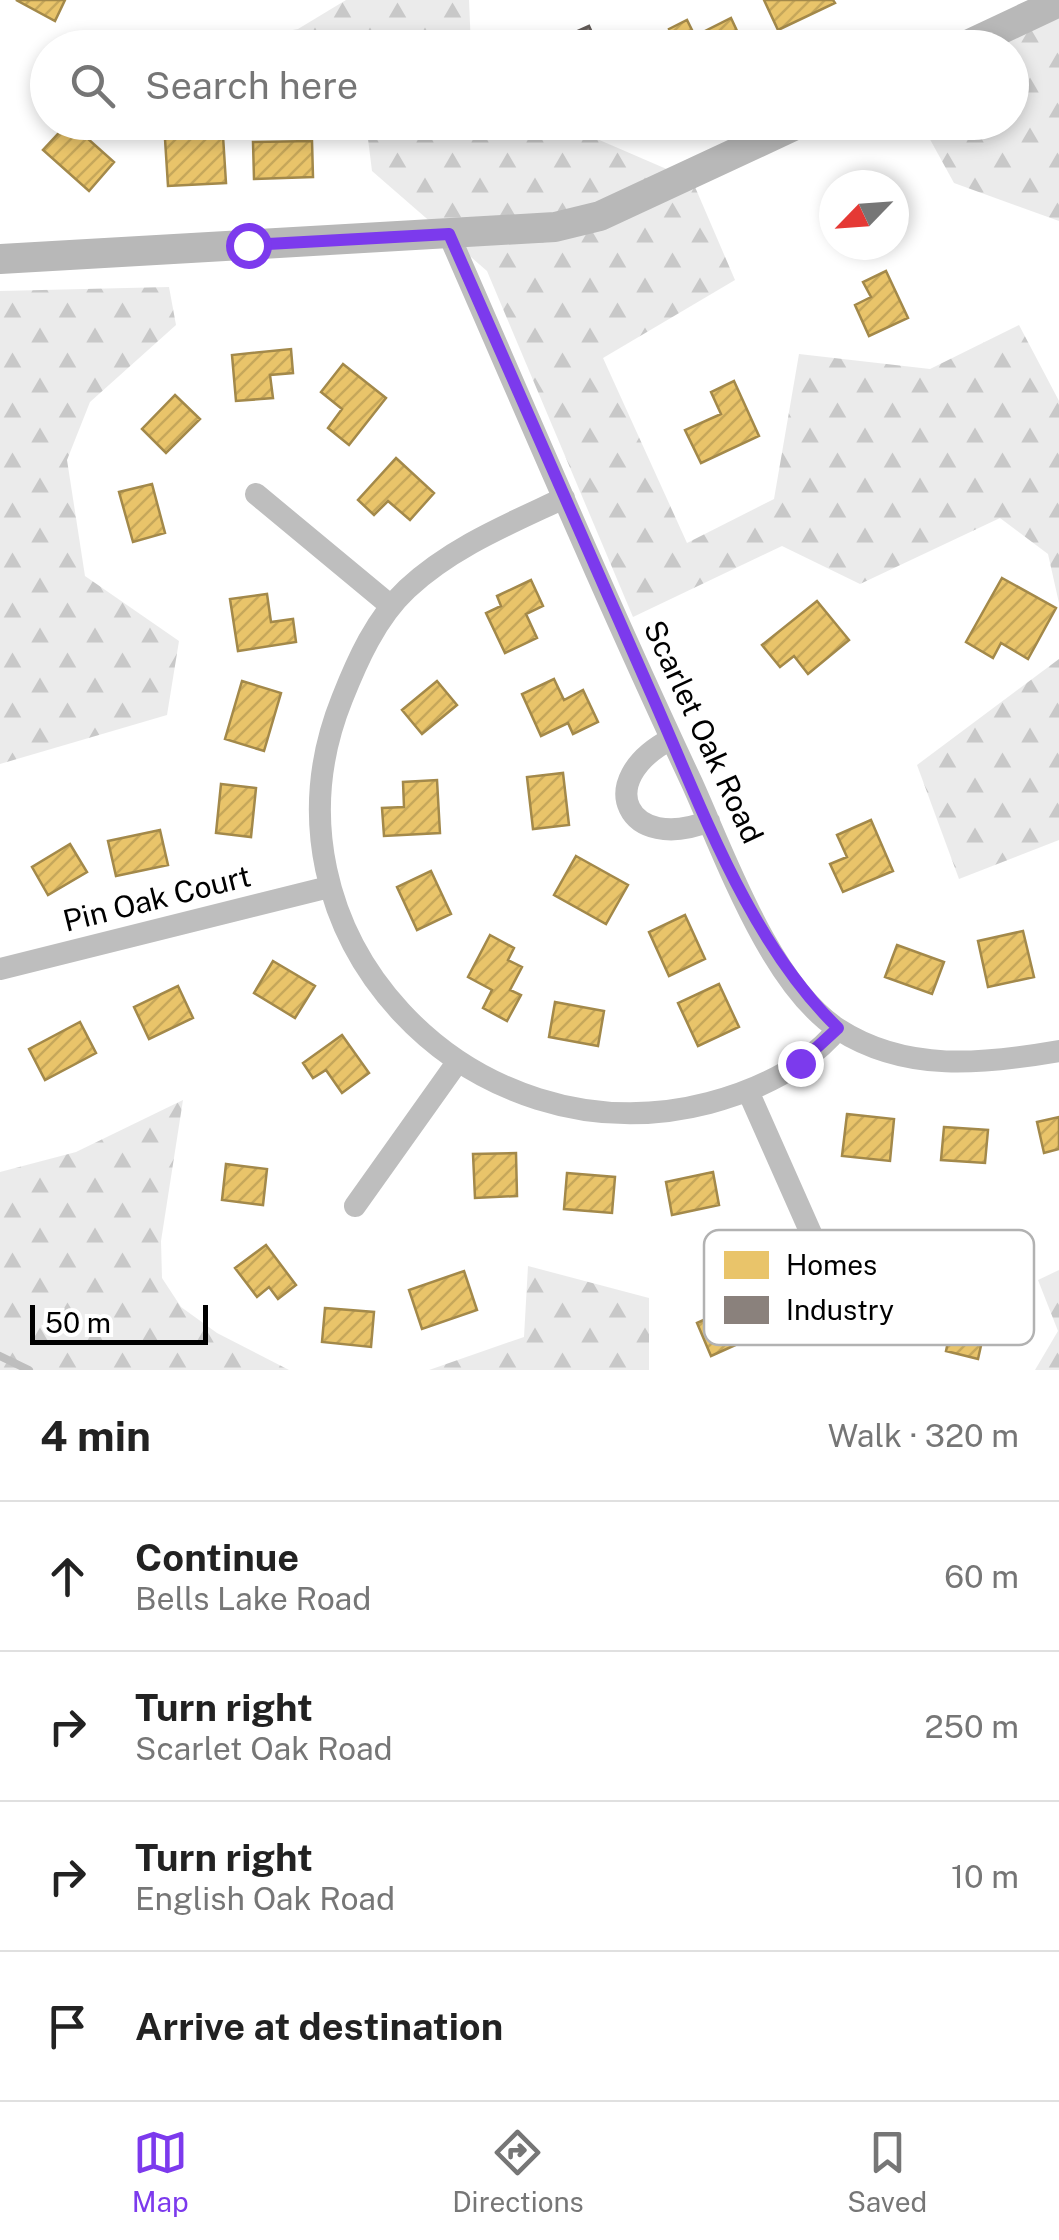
<!DOCTYPE html>
<meta charset="utf-8">
<style>
body{margin:0;font-family:"Public Sans",sans-serif;background:#f6f6f6;color:#222}
.compass{position:absolute;left:819px;top:170px;width:90px;height:90px;border-radius:50%;background:#fff;box-shadow:0 5px 15px #0003;rotate:245deg}
.scale{position:absolute;left:30px;bottom:25px;width:178px;box-sizing:border-box;padding-left:10px;border:5px solid #000;border-top:0;font-size:28px;line-height:35px;white-space:nowrap;color:#000;-webkit-text-stroke:8px #fff;paint-order:stroke}
.stop{position:absolute;width:30px;height:30px;margin:-22px;border:8px solid #7c3aed;border-radius:50%;background:#fff}
.stop.end{background:#7c3aed;border-color:#fff;box-shadow:0 2px 10px #0008}
.list{margin:0;padding:0;list-style:none}
h2{display:flex;justify-content:space-between;align-items:center;height:130px;margin:0;padding:0 40px;font-size:42px}
h2 small{font-size:32px;font-weight:400;color:#767676}
.list li{display:grid;grid-template-columns:65px 1fr auto;gap:30px;align-items:center;box-sizing:border-box;height:150px;padding:0 40px;border-top:2px solid #e0e0e0}
.list b{display:block;font-size:38px;white-space:nowrap}
.list p{margin:0;font-size:32px;white-space:nowrap;color:#767676}
.list em{font-size:32px;font-style:normal;color:#767676}
.icon{flex:none;width:55px;height:55px;fill:none;stroke:currentColor;stroke-width:2;stroke-linecap:round;stroke-linejoin:round}
.map{position:relative;flex:none;width:1059px;height:1370px;overflow:hidden}
.search{position:absolute;background:#fff;box-shadow:0 5px 15px #0003;left:30px;right:30px;top:30px;height:110px;display:flex;align-items:center;gap:25px;box-sizing:border-box;padding:0 35px;border-radius:55px;color:#767676;font-size:38px}
.sheet{height:730px;background:#fff}
nav{display:flex;justify-content:space-around;align-items:center;box-sizing:border-box;height:140px;border-top:2px solid #e0e0e0;background:#fff;font-size:28px;color:#767676}
nav a{display:grid;justify-items:center;gap:5px}
nav .on{color:#7c3aed}
.map>svg:first-child{display:block}
</style>
<div class="map">
<svg width="1059" height="1370" viewBox="0 0 1059 1370">
<defs>
<pattern id="forest-firs" width="22" height="20" patternUnits="userSpaceOnUse" patternTransform="scale(2.5)"><rect width="22" height="20" fill="#ebebeb"/><path d="M5 1l3.5 6h-7zM16 11l3.5 6h-7z" fill="#c8c8c8"/></pattern>
<pattern id="homes-hatch" width="6" height="6" patternUnits="userSpaceOnUse" patternTransform="scale(2.5)"><rect width="6" height="6" fill="#e9c46a"/><path d="M-1 1l2-2M0 6l6-6M5 7l2-2" fill="none" stroke="#c6a75a"/></pattern>
<pattern id="industry-hatch" width="6" height="6" patternUnits="userSpaceOnUse" patternTransform="scale(2.5)"><rect width="6" height="6" fill="#8a817c"/><path d="M-1 1l2-2M0 6l6-6M5 7l2-2" fill="none" stroke="#6e6763"/></pattern>
</defs>
<rect width="100%" height="100%" fill="#fff"/>
<path fill="url(#forest-firs)" d="M346,0h123l2,47h-270l97,-18z
M1059,8v213l-105,-38 -33,-60 91,-1v-74l-32,-1z
M366,123h194l132,57 43,100 -132,78 84,185 87,-44 25,-145 131,15 89,-44 40,76v202l-11,-49 -48,-36 -140,66 -78,-38 -149,71 -146,-346 -115,-100z
M169,287l7,38 -86,77 -23,58 18,116 94,65 -12,74 -167,49v-473z
M1059,659v181l-100,39 -42,-114z
M183,1100l-22,141 1,37 19,29 36,26 72,37h-289v-198l76,-20z
M528,1266l121,32v72h-220l95,-33z
M1059,1270v100h-24l23,-39 -20,-51z"/>
<path fill="url(#homes-hatch)" stroke="#a3894a" stroke-width="2.5" d="M16,0h49l-10,21z
M764,0h69l2,3 -57,27z
M731,18l14,30h-68l-8,-19 18,-9 8,16z
M69,122l45,40 -25,29 -46,-41z
M223,136l3,47 -58,3 -3,-47z
M312,141l1,36 -59,2 -1,-37z
M886,271l22,47 -39,18 -14,-31 16,-8 -8,-15z
M291,349l2,24 -23,2 3,23 -37,3 -4,-46z
M343,364l43,34 -37,47 -21,-17 14,-19 -21,-17z
M734,381l25,55 -58,27 -16,-33 36,-16 -10,-22z
M175,395l25,24 -34,34 -24,-24z
M396,458l38,35 -24,27 -22,-19 -14,14 -16,-15z
M152,484l13,49 -32,9 -14,-50z
M1002,578l54,30 -28,51 -27,-16 -8,15 -27,-16z
M531,580l12,26 -17,8 11,24 -32,15 -19,-40 15,-7 -4,-10z
M267,594l4,28 22,-3 3,23 -58,9 -8,-52z
M817,601l32,39 -41,34 -14,-18 -14,11 -18,-22z
M554,679l10,21 19,-10 15,32 -25,12 -5,-11 -27,13 -19,-42z
M242,681l39,12 -17,58 -39,-12z
M437,681l20,24 -35,29 -20,-24z
M563,773l6,52 -36,4 -6,-52z
M437,780l3,53 -56,3 -2,-28 22,-1 -1,-25z
M221,784l35,4 -5,49 -35,-4z
M871,820l22,51 -50,21 -13,-28 17,-7 -10,-22z
M160,830l8,35 -52,11 -8,-35z
M70,844l17,28 -39,23 -16,-28z
M576,856l52,29 -22,39 -52,-29z
M431,871l20,43 -34,16 -20,-43z
M685,915l20,44 -36,17 -20,-44z
M1023,931l11,46 -46,10 -10,-46z
M490,935l24,13 -6,12 14,7 -12,23 11,5 -14,26 -24,-13 9,-18 -24,-13z
M897,945l47,17 -12,32 -47,-17z
M273,961l42,25 -20,32 -41,-25z
M719,984l20,43 -41,19 -20,-43z
M178,986l15,32 -44,21 -15,-32z
M555,1002l49,9 -6,35 -49,-9z
M80,1022l16,31 -51,27 -16,-31z
M342,1035l27,38 -27,20 -16,-23 -13,8 -10,-15z
M847,1114l47,5 -4,42 -48,-5z
M1059,1117v32l-15,4 -7,-31z
M944,1127l44,3 -3,33 -44,-3z
M516,1153l1,43 -42,2 -2,-44z
M226,1164l41,5 -4,36 -41,-5z
M713,1172l6,33 -47,10 -6,-33z
M567,1173l48,4 -3,36 -48,-4z
M266,1245l30,40 -18,14 -9,-12 -12,10 -22,-29z
M464,1271l13,39 -55,19 -13,-39z
M956,1303l33,7 -11,49 -32,-8z
M325,1308l49,4 -3,35 -49,-5z
M728,1309l14,33 -31,14 -14,-33z"/>
<path fill="url(#industry-hatch)" stroke="#615a57" stroke-width="2.5" d="M589,26l10,22h-35l-4,-9z"/>
<g fill="none" stroke-linecap="round" stroke-linejoin="round">
<path stroke="#bebebe" stroke-width="8" d="M0,1356l29,14"/>
<path stroke="#bebebe" stroke-width="22" d="M449,235c80,183 158,367 243,548 33,73 78,201 146,246 68,44 146,35 221,22
M256,494l135,112
M564,498c-55,26 -112,49 -157,91 -31,29 -50,72 -65,110 -94,234 129,466 367,404 49,-13 96,-35 129,-74
M671,739c-80,42 -43,115 38,82
M0,969l329,-82
M748,1091l93,210
M355,1206l101,-142"/>
<path stroke="#b8b8b8" stroke-width="30" d="M961,48l98,-46
M0,259l555,-32 45,-11 202,-94"/>
</g>
<g fill="none" stroke-linecap="round" stroke-linejoin="round">
<path stroke="#7c3aed" stroke-width="12" d="M248,245l201,-11c67,154 134,307 202,459 50,113 98,249 187,335l-38,35"/>
</g>
<g text-anchor="middle" stroke-width="10" stroke-linejoin="round" paint-order="stroke">
<g font-size="30" fill="#000" stroke="#fff">
<text transform="translate(703 732) rotate(65)" y="10">Scarlet Oak Road</text>
<text transform="translate(157 899) rotate(-14)" y="10">Pin Oak Court</text>
</g>
</g>
<rect x="704" y="1230" width="330" height="115" rx="15" fill="#fff" stroke="#b2b2b2" stroke-width="2.5"/>
<rect x="724" y="1251" width="45" height="28" fill="#e9c46a"/>
<rect x="724" y="1296" width="45" height="28" fill="#8a817c"/>
<g font-size="28" fill="#000">
<text x="786" y="1275">Homes</text>
<text x="786" y="1320">Industry</text>
</g>
</svg>
<svg class="compass" viewBox="-18 -18 36 36"><path d="M0-13l5 13h-10z" fill="#e53935"/><path d="M0 13l5-13h-10z" fill="#767676"/></svg>
<div class="scale">50 m</div>
<div class="stop" style="left:248px;top:245px"></div>
<div class="stop end" style="left:800px;top:1063px"></div>
<div class="search"><svg class="icon" aria-label="search" viewBox="0 0 24 24"><circle cx="10" cy="10" r="6"/><path d="M15 15l6 6"/></svg>Search here</div>
</div>
<section class="sheet">
<h2>4 min<small>Walk · 320 m</small></h2>
<ul class="list">
<li><svg class="icon" aria-label="ahead" viewBox="0 0 24 24"><path d="M12 20V5M6 11l6-6 6 6"/></svg><div><b>Continue</b><p>Bells Lake Road</p></div><em>60 m</em></li>
<li><svg class="icon" aria-label="right" viewBox="0 0 24 24"><path d="M7 20v-9h11M14 6l5 5-5 5"/></svg><div><b>Turn right</b><p>Scarlet Oak Road</p></div><em>250 m</em></li>
<li><svg class="icon" aria-label="right" viewBox="0 0 24 24"><path d="M7 20v-9h11M14 6l5 5-5 5"/></svg><div><b>Turn right</b><p>English Oak Road</p></div><em>10 m</em></li>
<li><svg class="icon" aria-label="arrive" viewBox="0 0 24 24"><path d="M6 21V4h12l-3 4 3 4H6"/></svg><div><b>Arrive at destination</b></div></li>
</ul>
</section>
<nav>
<a class="on"><svg class="icon" aria-label="map" viewBox="0 0 24 24"><path d="M3 6l6-2 6 2 6-2v14l-6 2-6-2-6 2zM9 4v14M15 6v14"/></svg>Map</a>
<a><svg class="icon" aria-label="directions" viewBox="0 0 24 24"><path d="M12 3l9 9-9 9-9-9zM9 14v-3h6M13 9l2 2-2 2"/></svg>Directions</a>
<a><svg class="icon" aria-label="saved" viewBox="0 0 24 24"><path d="M7 4h10v16l-5-4-5 4z"/></svg>Saved</a>
</nav>
